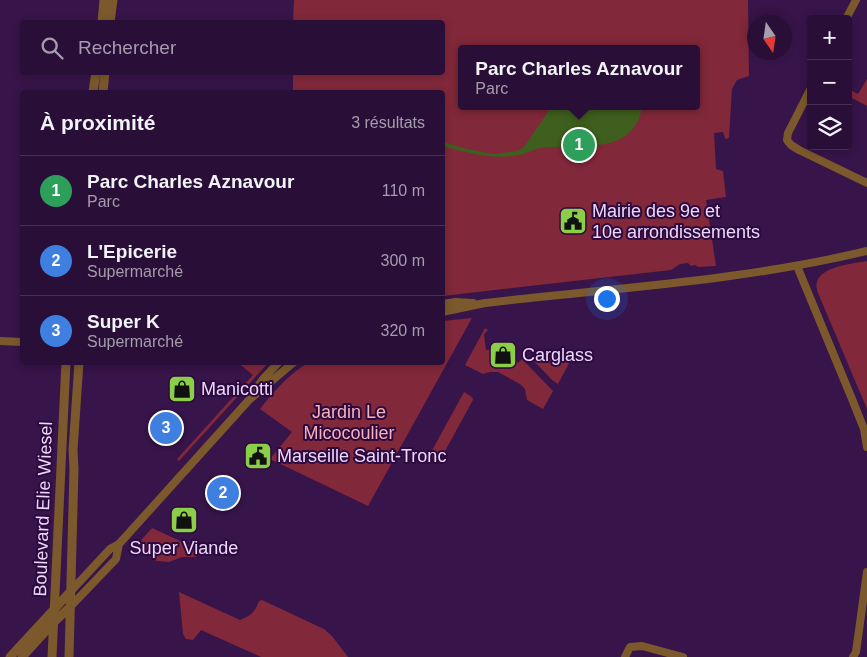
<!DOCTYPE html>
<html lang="fr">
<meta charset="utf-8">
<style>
body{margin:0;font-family:Helvetica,sans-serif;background:#351d42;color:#f1f3f6}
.controls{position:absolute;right:15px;top:15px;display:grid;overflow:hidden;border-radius:5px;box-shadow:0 2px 8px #0003}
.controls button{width:45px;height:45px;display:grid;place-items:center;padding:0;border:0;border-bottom:1px solid #452f52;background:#290f37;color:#f1f3f6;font:25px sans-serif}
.compass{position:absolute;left:747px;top:15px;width:45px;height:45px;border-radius:50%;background:#290f37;box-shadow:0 2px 8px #0003;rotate:167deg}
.you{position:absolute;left:606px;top:298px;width:18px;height:18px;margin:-12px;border:4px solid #fff;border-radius:50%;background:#1a73e8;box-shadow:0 0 0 8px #1a73e833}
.badge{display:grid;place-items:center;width:32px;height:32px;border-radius:50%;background:#8bce47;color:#fff;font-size:16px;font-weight:700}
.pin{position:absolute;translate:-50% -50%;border:2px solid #fff;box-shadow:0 1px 5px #0006}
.popup{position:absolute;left:458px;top:45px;width:242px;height:65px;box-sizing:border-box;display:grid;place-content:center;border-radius:5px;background:#290f37;filter:drop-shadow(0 1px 4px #0005);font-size:16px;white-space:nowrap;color:#a59cad}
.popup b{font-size:19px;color:#f1f3f6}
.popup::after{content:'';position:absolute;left:50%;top:100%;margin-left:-10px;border:10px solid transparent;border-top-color:#290f37}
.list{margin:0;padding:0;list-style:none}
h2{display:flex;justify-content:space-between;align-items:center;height:65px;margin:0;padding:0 20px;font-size:21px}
h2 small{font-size:16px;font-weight:400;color:#a59cad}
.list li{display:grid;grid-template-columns:32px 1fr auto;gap:15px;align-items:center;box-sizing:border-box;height:70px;padding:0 20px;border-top:1px solid #452f52}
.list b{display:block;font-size:19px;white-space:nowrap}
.list p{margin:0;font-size:16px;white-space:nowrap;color:#a59cad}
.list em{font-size:16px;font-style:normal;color:#a59cad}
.icon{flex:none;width:28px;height:28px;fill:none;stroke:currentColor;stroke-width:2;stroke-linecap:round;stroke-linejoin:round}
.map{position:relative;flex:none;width:867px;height:657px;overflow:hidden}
.search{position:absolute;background:#290f37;box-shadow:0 2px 8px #0003;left:20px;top:20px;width:425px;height:55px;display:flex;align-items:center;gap:12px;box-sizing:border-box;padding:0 18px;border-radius:5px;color:#a59cad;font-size:19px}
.panel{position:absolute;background:#290f37;box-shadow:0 2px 8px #0003;left:20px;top:90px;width:425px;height:275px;border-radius:5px}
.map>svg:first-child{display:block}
</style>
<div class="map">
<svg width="867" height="657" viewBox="0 0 867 657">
<rect width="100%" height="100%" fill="#371449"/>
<path fill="#81283a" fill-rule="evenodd" d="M294,0h454l1,76 -12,4 -5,9 -3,48 -2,2 -2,-1 -2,-6 -9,1 2,36 7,2 3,26 -20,3 10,66 -18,1 -3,-2 -4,1 -3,-3 -8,1 -9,6 -228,26 -1,-204h-149v-19l149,-1v-50h-149zM462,49h234v57h-234z
M867,79v27l-19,-10v-7l10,5z
M867,261v148l-49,-116c-10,-26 33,-29 49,-32z
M472,318l-104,188 -98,-47 22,-27 -32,-23c14,-18 28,-34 49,-47h133l1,-41z
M485,328l3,2 -4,4 2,16 10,-1 -2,2 2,16 17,-2 -3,-16h2l1,8 5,6 4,-4 31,32 -10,18 -16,-9 -2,-11 -5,-5 -22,-12h-8l-7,2 -18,-9z
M574,352h1l-17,32 -6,-4 -22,-23z
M238,363h30l-89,98 -2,-2 76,-84z
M464,392l8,5 1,3 -34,62 -10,-6z
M152,528l48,22 -4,7h-14l-13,5 -13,-1 -15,-14 -1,-3 2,-5z
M179,592l61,28c11,-4 15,-8 19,-19l3,-1 62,29 8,7 16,21h-87l-60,-27 -8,10 -7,-1 -3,-5z"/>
<path fill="#3e5f1d" d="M552,106h90c-3,30 -31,42 -58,39l-1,-8 -7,1v6c-12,4 -23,2 -35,4 -8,1 -14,6 -22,7 -26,5 -52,-2 -76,-9v-4l24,7 26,5 24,-3 7,-4z"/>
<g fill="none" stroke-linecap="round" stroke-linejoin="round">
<path stroke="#7b592c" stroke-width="8" d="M846,19l10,-19
M811,88l-23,45 -1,7 4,5 8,5 68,33
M797,266l55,133 12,30 3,18
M442,304l14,-2 17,1
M442,312l43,-9c128,-15 257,-22 382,-52
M0,341l22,1
M254,392l9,-13 16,-17
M71,591l39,-42 9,-5 130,-144 45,-38
M70,607l46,-48 3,-15
M625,657l5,-10 12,-1 41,11
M853,657l3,-5 11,-80"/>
<path stroke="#7b592c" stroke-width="9" d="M102,22l2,-22
M110,22l3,-22
M93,92l3,-20
M103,92l2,-20
M10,657l61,-66
M22,657l32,-35 16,-15
M52,657l14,-295
M69,657l5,-188 -1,-19 6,-88"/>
</g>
<defs>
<g id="civic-square" transform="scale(1.4375)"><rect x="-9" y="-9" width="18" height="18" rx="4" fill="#8bce47" stroke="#2c093e"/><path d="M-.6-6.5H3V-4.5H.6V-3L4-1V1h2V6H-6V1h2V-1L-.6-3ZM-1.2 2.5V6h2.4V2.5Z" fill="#111"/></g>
<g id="shop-square" transform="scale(1.4375)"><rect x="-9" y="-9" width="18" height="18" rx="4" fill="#8bce47" stroke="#2c093e"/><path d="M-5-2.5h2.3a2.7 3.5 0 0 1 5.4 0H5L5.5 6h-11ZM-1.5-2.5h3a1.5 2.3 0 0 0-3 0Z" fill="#111"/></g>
</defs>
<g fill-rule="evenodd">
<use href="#civic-square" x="573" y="221"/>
<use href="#shop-square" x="503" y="355"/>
<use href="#shop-square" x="182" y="389"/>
<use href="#civic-square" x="258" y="456"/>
<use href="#shop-square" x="184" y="520"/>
</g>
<g text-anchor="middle" stroke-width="4" stroke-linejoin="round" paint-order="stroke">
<g font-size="18" fill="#ecd8f9" stroke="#2c093e" text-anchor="start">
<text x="592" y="217">Mairie des 9e et<tspan x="592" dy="21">10e arrondissements</tspan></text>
<text x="522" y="361">Carglass</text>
<text x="201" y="395">Manicotti</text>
<text x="277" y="462">Marseille Saint-Tronc</text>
<text x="184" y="554" text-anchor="middle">Super Viande</text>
</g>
<g font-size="18" fill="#f6b2b9" stroke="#2c093e">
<text x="349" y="418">Jardin Le<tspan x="349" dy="21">Micocoulier</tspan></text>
</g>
<g font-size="18" fill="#ecd8f9" stroke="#2c093e">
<text transform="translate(43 509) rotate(-88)" y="6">Boulevard Elie Wiesel</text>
</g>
</g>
</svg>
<div class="controls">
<button>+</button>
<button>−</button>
<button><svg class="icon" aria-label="layers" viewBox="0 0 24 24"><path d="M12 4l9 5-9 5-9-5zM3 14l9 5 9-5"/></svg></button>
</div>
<svg class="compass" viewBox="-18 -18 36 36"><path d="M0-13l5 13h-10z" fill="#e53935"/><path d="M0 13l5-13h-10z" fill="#a59cad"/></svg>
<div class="you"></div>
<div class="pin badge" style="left:579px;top:145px;background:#2e9e5b">1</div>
<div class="popup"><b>Parc Charles Aznavour</b>Parc</div>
<div class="pin badge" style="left:223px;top:493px;background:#3f7fe0">2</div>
<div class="pin badge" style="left:166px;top:428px;background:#3f7fe0">3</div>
<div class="search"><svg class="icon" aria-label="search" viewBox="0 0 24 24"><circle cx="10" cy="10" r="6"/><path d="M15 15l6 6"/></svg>Rechercher</div>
<section class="panel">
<h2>À proximité<small>3 résultats</small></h2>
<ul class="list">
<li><span class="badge" style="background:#2e9e5b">1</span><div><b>Parc Charles Aznavour</b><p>Parc</p></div><em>110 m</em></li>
<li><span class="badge" style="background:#3f7fe0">2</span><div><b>L'Epicerie</b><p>Supermarché</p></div><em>300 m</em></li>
<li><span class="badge" style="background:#3f7fe0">3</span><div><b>Super K</b><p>Supermarché</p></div><em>320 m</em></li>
</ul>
</section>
</div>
